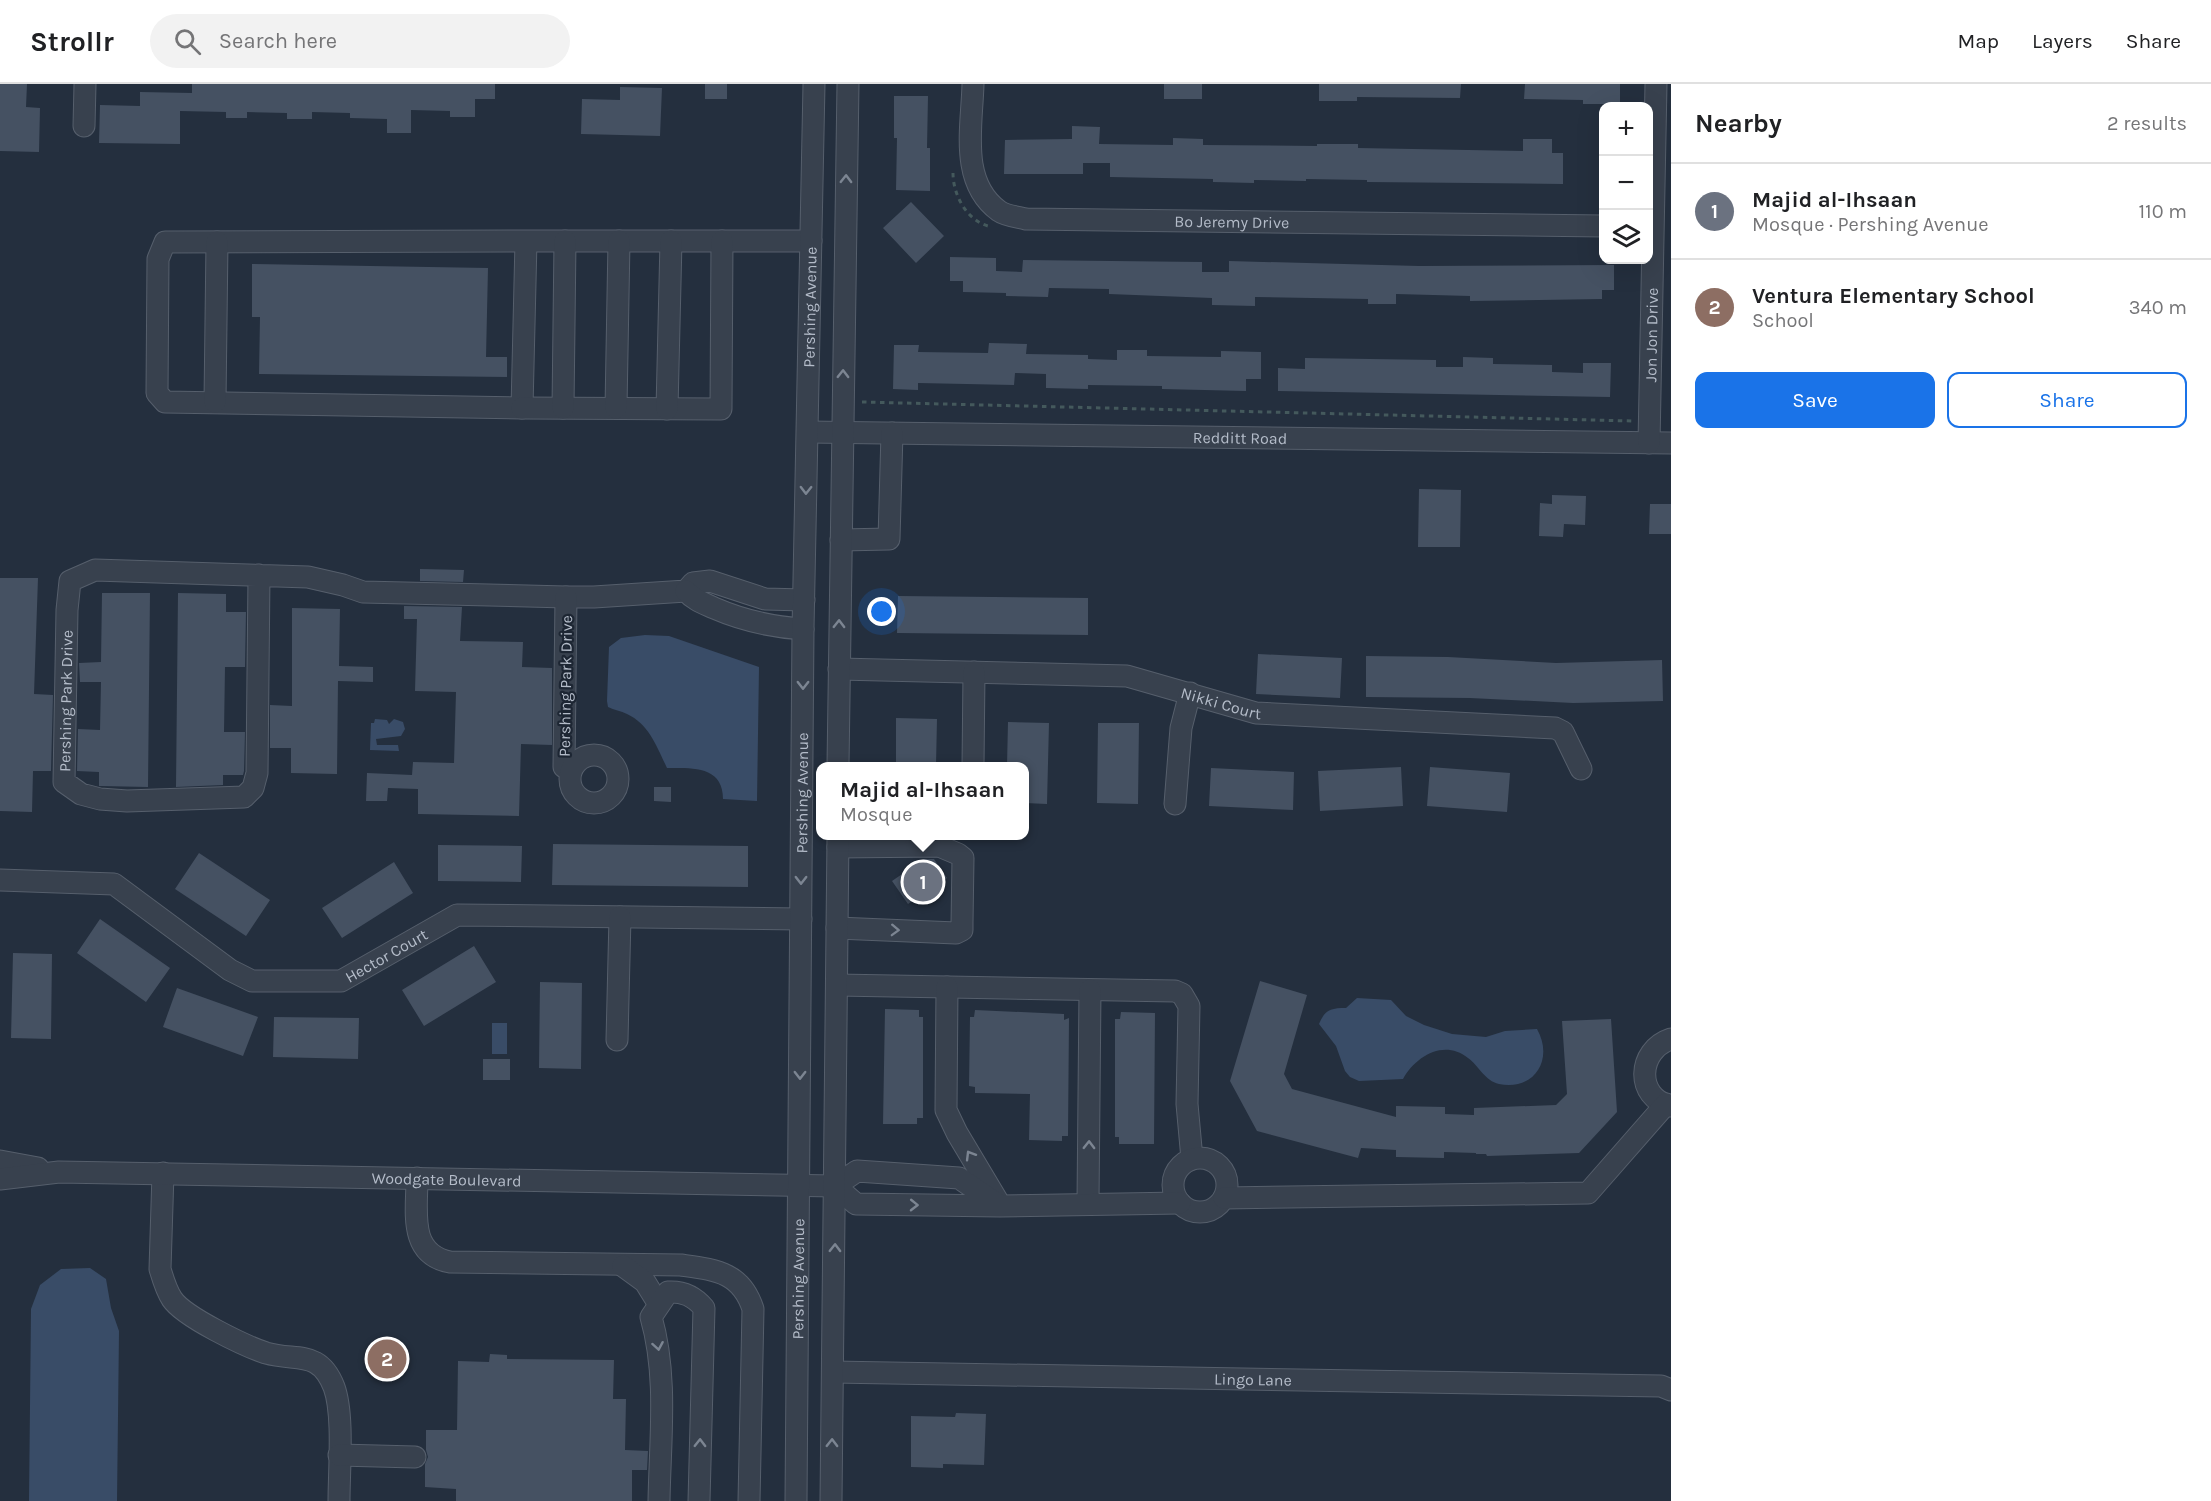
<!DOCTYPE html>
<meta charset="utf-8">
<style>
body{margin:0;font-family:Karla,sans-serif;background:#f2f2f2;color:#202124}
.controls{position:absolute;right:18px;top:18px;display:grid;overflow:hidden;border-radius:12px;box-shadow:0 6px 24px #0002}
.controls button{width:54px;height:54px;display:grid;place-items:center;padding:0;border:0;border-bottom:2px solid #e0e0e0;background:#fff;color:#202124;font:30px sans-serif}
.you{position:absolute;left:882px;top:528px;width:21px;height:21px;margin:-15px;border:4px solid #fff;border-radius:50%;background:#1a73e8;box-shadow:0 0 0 9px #1a73e833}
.badge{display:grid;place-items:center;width:39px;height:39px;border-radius:50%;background:#1a73e8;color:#fff;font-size:20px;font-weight:700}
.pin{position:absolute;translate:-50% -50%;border:3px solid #fff;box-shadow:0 2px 6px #0006}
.popup{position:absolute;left:816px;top:678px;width:213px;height:78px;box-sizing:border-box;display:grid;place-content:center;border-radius:12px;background:#fff;filter:drop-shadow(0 2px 4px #0005);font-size:20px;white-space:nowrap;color:#757577}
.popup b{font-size:22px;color:#202124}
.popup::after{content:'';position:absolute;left:50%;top:100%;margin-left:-12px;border:12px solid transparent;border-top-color:#fff}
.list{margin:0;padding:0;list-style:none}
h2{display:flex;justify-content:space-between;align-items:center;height:78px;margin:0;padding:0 24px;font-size:26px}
h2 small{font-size:20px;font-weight:400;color:#757577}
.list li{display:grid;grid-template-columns:39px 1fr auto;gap:18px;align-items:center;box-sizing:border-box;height:96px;padding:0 24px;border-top:2px solid #e0e0e0}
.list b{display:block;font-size:22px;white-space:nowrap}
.list p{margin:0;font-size:20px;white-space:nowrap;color:#757577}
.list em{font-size:20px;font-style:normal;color:#757577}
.actions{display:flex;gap:12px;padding:18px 24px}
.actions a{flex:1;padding:14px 0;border:2px solid #1a73e8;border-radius:12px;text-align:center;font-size:21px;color:#1a73e8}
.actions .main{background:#1a73e8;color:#fff}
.icon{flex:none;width:33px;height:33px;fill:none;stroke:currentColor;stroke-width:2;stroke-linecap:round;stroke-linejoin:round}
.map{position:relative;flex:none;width:1671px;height:1417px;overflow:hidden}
header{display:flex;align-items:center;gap:36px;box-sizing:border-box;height:84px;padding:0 30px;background:#fff;border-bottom:2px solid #e0e0e0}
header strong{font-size:28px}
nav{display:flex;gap:33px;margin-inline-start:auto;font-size:21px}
.search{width:420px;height:54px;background:#f2f2f2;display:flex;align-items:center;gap:15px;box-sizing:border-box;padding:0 21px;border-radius:33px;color:#757577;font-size:22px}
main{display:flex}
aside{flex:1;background:#fff}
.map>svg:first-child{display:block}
</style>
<header>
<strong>Strollr</strong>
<div class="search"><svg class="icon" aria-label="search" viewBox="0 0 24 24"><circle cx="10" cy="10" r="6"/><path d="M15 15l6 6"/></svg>Search here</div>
<nav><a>Map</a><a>Layers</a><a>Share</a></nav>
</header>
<main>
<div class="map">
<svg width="1671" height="1417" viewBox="0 0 1671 1417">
<rect width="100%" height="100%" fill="#242f3e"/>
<path fill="#394c67" d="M645,551l24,1 90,31 -2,134 -34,-2c0,-33 -30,-31 -56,-31 -10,-21 -18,-44 -40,-54 -6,-3 -13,-4 -19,-7l-1,-6 2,-54 12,-9z
M375,635l12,1 2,4 5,-5 9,3 2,7 -4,7 -25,3 1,6h21l1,6 -29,-1 1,-27h3z
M1357,914l34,2 15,16 18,9 28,9 34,3 19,-6 32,-2c17,30 -2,62 -38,55 -14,-3 -20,-18 -31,-26 -24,-19 -52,-2 -65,21l-44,2 -9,-4 -5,-6 -9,-25 -17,-22c6,-14 11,-16 27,-16z
M492,939h15v31h-15z
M90,1184l16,11 5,29 8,23 -2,170h-88l2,-192 9,-24 21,-16z"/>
<path fill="#455162" d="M0,0h27l-1,23 14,1 -1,44 -39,-1z
M192,0h303v15h-20v18h-25v-6l-39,-1v23h-24v-14l-37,-1v-5l-38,-1v7h-25v-6l-40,-1v6h-21v-6l-46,-1v33l-81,-1 1,-38 40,1v-14l52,1z
M705,0h22v15h-22z
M1164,0h38v15h-38z
M1319,0h142l-1,14 -103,-1v4h-38z
M1525,0h95v20h-37v-4l-59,-1z
M620,3l42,1 -2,48 -79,-2 1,-35 38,1z
M894,12h34l-1,52h3v43l-34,-1 1,-52h-3z
M1072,42l28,1 -1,17 74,1v-7l30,1v6l114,1v-2h41v4l165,3v-12h29v14h11v31l-196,-2v-2l-61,-1v2l-52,-1v3l-41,-1v-3l-103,-2v-14h-27v11h-79l1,-34 67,-1z
M911,118l33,34 -28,27 -33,-35z
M950,173l46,1v13l26,1 1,-12 179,2v10h27v-11l190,5 195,-1v25h-12v9l-132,2v-5l-74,-2v10h-28v-5l-113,-2v9l-43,-1v-7l-103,-4v-5l-60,-1 -1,9 -42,-1v-3l-43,-1v-11h-13z
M252,180l236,4 -2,89h21v20l-248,-3 1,-57h-8z
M989,259l38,1 -1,10 62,1v4l29,1v-10h30v6l74,1v-6l40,1v27h-15v12l-84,-2v-3l-74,-1v4l-42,-1v-14l-31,-1 -1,12 -96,-2v7l-25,-1 1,-44h25l-1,7 70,1z
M1463,273l30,1v6l59,1v7l31,1v-10h28l-1,34 -332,-6v-23l27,1v-11l131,2v7h27z
M1419,405l42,1 -1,57h-42z
M1552,411l34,1 -1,29 -21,-1 -1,13 -24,-1 1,-33 12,1z
M1650,420h21v30h-22z
M420,485l44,1 -1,12 -43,-1z
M0,494h38l-4,116 19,1 -2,76h-18l-1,41 -32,-1z
M102,509h48l-2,194 -47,-1h-2v-14l-22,-1 1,-42 22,1 1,-48h-21l-1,-19 22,-1z
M178,509l48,1v18h20l-1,55h-20l-1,65h21l-1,39 -1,4h-20v10l-47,2z
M898,512l190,2v37l-191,-2z
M404,522l58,1 -2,34 63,1 -1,25 30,1v77l-31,-1 -2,72 -101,-2v-25l-30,-1 -1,13h-21l1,-28 45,2 1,-13 41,1 2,-71 -41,-1 2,-72h-13z
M292,524l48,1 -1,57 34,1v15l-35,-1 -1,93 -46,-1v-25h-21v-43l22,1z
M1258,570l84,4 -2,40 -84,-4z
M1366,572l82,1 108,6 106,-3 1,41 -90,2 -103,-5 -104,-1z
M896,634l41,1 -1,47h-40z
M1008,638l41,1 -2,81 -22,-1v-37h-18z
M1098,639h41l-1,81 -41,-1z
M1401,683l2,39 -83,5 -2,-40z
M1430,683l80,6 -3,39 -80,-6z
M1211,684l83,4 -1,38 -84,-4z
M654,703h17v15l-17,-1z
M553,760l195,2v41l-196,-2z
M438,761l84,1 -1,36 -83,-1z
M199,769l71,47 -24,36 -71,-47z
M924,775h10l13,19 -39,26 -16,-23z
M394,778l19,31 -71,45 -20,-30z
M100,835l70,49 -24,34 -69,-49z
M474,862l22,36 -72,44 -22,-36z
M13,869l39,1 -1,85 -40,-1z
M1260,897l47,14 -23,79 8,15 104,28v-11l49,1v7l29,1v-7l82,-3 11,-11 -5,-73 49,-2 6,93 -38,41 -92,3 -1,-2h-10v-1l-32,-1v6l-48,-1v-7l-35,-2 -3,10 -101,-27 -27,-50z
M540,898l42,1 -1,86 -42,-1z
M177,904l81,29 -15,39 -80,-29z
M885,925l34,1v7h4v101h-6v6h-34z
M975,926l89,4v6l5,-2 -1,118h-6v5l-33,-1 1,-46 -55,-1v-6l-6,-1 1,-69h4z
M1121,928l34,1 -1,131h-35v-7h-4v-118h5z
M274,933l85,1 -1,41 -85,-2z
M483,975h27v21h-27z
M490,1270l17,1v4l107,1 -1,39h13l-1,51 23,1 -1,19h-15v31h-176v-12l-31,-2v-23l3,-7 -2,-7v-20h31l1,-69 31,1z
M956,1329l30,1 -2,51 -41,-1v4l-32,-1v-51l44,1z"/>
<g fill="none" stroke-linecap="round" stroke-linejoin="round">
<g stroke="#565f6c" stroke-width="23">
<g id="minor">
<path id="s1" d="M973,0c-1,42 -14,98 26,127 7,5 19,6 27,8l578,7"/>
<path d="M84,42l1,-42"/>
<path d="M526,157l-361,1 -7,17 -1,134 8,9 357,6 4,-167h285"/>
<path d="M215,318l2,-160"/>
<path d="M522,324l199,1 1,-168"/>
<path d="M563,324l2,-167"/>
<path d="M616,324l3,-167"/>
<path d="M667,325l4,-168"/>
<path id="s2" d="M808,348l863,11"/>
<path id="s3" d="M1649,359l7,-359"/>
<path d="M841,456l48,-1 3,-106"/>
<path id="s4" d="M259,491l-2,198 -4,15 -9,9 -117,4 -27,-2 -19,-5 -17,-12 3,-172 3,-29 25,-11 213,7 35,8 20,7 203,5h28l92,-6 7,-8 17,-2 55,18 39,1"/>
<path d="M686,507c8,9 17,12 28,17 30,13 57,19 89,21"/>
<path d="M566,513l-2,170h9"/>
<path id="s5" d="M839,585l288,7 129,37 299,15 8,4 18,37"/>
<circle cx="594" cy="695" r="24"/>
<path d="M838,682l10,-682"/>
<path d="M973,682l1,-94"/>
<path d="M1175,720l6,-76 9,-35"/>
<path id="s6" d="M0,796l114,4 116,86 22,11h89l116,-66 344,4"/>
<path d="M837,844l119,5 6,-3v-7l1,-65 -5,-4 -19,-8 -101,1"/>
<path d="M837,901l338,6 7,3 7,12 -2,98 5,55"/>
<path d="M947,903l-1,123 11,23 40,67"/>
<path d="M1671,955c-34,11 -36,59 0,67"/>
<path d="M617,956l3,-123"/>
<circle cx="1200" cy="1101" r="27"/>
<path d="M0,1077l38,7"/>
<path d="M163,1089l-3,96c3,10 6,21 12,30 12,18 73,47 94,54 31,9 53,-4 68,34 10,27 5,83 5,114"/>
<path d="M417,1094c0,33 -9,76 33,84l231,3c35,5 60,7 72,44l-4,192"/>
<path id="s7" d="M0,1095l59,-7 776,14"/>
<path d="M1224,1114l364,-5 78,-89"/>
<path d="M1088,1119l2,-213"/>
<path d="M1000,1122l-41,-28 -102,-7 -22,15 21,18 144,2 180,-3"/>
<path d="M623,1182l22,16 13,21"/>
<path id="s8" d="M833,1288l828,14 10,4"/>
<path d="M339,1371l76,2"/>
<path d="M659,1417c1,-61 9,-125 -8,-184l17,-25c15,-1 26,4 36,16l-5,193"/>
<path id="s9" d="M796,1417l7,-872 11,-545"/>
<path d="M831,1417l7,-665"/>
</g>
</g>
<path stroke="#44595c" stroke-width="3" stroke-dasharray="4.5 4.5" stroke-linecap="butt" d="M953,89c0,21 13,47 35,53
M862,318l770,19"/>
<use href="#minor" stroke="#38414e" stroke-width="21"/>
</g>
<defs><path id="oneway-chevron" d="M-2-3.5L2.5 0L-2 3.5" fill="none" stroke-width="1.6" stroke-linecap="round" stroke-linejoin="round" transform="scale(1.5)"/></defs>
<g stroke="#7c8592">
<use href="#oneway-chevron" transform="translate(846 95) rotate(-89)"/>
<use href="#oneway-chevron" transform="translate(843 290) rotate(-89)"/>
<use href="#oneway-chevron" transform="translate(806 406) rotate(91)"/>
<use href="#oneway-chevron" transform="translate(839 540) rotate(-89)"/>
<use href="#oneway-chevron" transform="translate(803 601) rotate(90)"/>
<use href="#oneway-chevron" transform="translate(801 796) rotate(90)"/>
<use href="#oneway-chevron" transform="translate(895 846) rotate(2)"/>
<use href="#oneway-chevron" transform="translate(800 991) rotate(90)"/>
<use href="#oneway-chevron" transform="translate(1089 1061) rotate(-89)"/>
<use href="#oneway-chevron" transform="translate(970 1071) rotate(-121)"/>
<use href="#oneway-chevron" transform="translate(914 1121) rotate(1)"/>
<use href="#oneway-chevron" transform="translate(835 1164) rotate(-89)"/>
<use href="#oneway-chevron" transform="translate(658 1262) rotate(80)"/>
<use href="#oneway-chevron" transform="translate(700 1359) rotate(-89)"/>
<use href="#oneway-chevron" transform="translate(832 1359) rotate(-89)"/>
</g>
<g text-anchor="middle" stroke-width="4.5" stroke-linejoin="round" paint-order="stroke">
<g font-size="16" fill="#b4bcc9" stroke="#1d2633">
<text dy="6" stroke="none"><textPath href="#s1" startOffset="370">Bo Jeremy Drive</textPath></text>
<text dy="6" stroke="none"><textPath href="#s9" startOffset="1194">Pershing Avenue</textPath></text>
<text dy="6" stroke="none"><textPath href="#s3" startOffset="108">Jon Jon Drive</textPath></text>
<text dy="6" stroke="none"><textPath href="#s2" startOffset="432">Redditt Road</textPath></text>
<text transform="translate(565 602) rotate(-89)" y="6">Pershing Park Drive</text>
<text dy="6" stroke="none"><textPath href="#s4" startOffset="492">Pershing Park Drive</textPath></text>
<text dy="6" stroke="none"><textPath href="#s5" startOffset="386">Nikki Court</textPath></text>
<text dy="6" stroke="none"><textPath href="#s9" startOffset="708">Pershing Avenue</textPath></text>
<text dy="6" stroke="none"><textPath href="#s6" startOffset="424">Hector Court</textPath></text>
<text dy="6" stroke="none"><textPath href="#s7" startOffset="447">Woodgate Boulevard</textPath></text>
<text dy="6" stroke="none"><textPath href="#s9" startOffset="222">Pershing Avenue</textPath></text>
<text dy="6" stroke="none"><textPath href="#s8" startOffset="420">Lingo Lane</textPath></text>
</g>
</g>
</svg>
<div class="controls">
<button>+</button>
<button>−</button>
<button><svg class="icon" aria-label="layers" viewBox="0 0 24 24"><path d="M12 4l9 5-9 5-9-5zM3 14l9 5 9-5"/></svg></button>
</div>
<div class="you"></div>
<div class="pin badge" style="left:923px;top:798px;background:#6b7280">1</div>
<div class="popup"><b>Majid al-Ihsaan</b>Mosque</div>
<div class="pin badge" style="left:387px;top:1275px;background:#8d6e63">2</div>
</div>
<aside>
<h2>Nearby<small>2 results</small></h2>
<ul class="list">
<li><span class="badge" style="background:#6b7280">1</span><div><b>Majid al-Ihsaan</b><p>Mosque · Pershing Avenue</p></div><em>110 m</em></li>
<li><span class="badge" style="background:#8d6e63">2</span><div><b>Ventura Elementary School</b><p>School</p></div><em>340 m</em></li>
</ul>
<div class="actions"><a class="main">Save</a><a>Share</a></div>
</aside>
</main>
